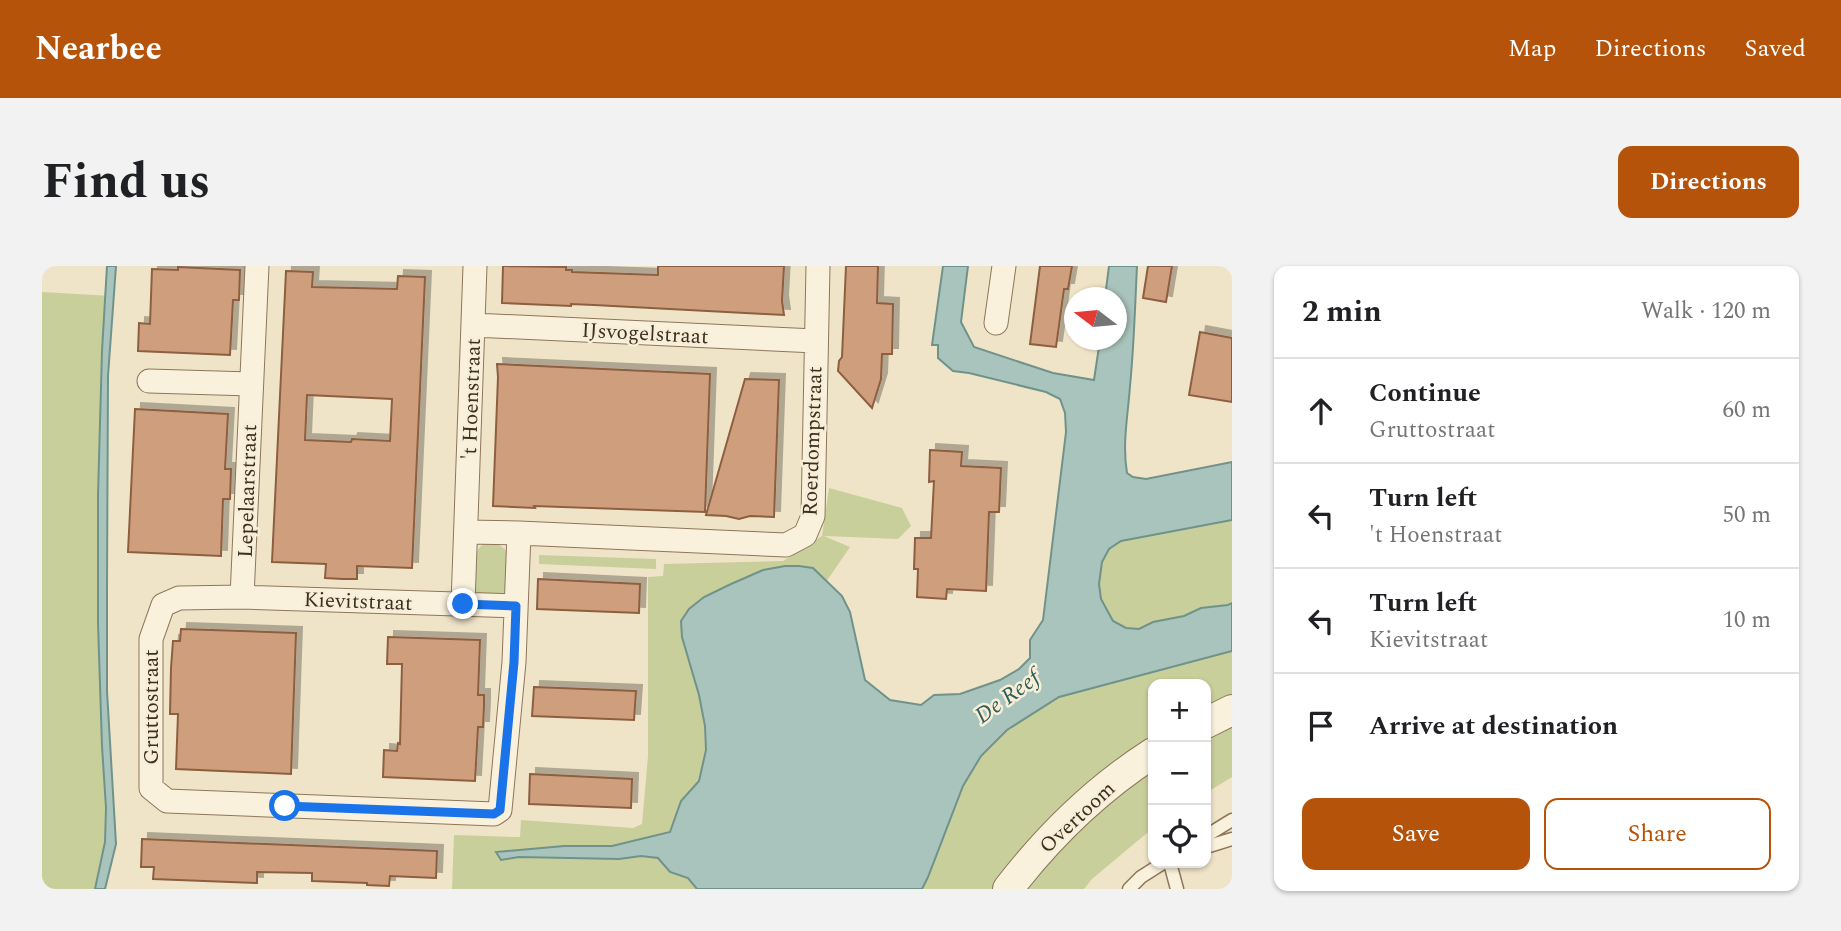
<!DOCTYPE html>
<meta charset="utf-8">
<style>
body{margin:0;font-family:Spectral,serif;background:#f2f2f2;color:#202124}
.controls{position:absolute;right:21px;bottom:21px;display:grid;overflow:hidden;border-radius:14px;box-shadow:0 2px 5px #0004}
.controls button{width:63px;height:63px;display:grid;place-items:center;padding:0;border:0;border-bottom:2px solid #e0e0e0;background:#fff;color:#202124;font:35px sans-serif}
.compass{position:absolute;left:1022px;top:21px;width:63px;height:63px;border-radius:50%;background:#fff;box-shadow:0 2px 5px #0004;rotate:286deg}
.stop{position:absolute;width:21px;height:21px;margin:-16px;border:5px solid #1a73e8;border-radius:50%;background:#fff}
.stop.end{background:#1a73e8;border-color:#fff;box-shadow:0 2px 7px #0008}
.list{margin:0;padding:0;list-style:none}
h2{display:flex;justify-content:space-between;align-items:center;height:91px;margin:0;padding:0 28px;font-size:30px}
h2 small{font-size:23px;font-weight:400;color:#757577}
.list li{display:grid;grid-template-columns:46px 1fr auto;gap:21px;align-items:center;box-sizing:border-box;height:105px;padding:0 28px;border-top:2px solid #e0e0e0}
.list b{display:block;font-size:26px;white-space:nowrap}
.list p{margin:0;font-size:23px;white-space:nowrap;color:#757577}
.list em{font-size:23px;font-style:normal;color:#757577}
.actions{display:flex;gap:14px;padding:21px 28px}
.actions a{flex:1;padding:16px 0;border:2px solid #b45309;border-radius:14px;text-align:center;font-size:24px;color:#b45309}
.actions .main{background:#b45309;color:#fff}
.icon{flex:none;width:38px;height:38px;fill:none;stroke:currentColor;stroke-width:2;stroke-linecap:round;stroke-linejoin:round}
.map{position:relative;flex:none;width:1190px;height:623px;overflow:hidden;border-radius:14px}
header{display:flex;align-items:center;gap:42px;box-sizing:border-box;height:98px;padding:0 35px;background:#b45309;color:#fff}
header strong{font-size:33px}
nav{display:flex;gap:38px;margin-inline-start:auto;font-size:24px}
.intro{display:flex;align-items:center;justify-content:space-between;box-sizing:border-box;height:168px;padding:0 42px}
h1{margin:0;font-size:49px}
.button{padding:18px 32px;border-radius:14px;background:#b45309;color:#fff;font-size:24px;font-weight:700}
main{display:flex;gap:42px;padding:0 42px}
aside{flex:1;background:#fff;border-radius:14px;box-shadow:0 2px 5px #0004}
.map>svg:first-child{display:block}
</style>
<header>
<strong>Nearbee</strong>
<nav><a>Map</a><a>Directions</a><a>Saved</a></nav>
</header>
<div class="intro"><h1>Find us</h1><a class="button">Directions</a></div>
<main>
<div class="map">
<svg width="1190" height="623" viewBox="0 0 1190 623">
<defs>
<filter id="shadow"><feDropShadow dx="6" dy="-6" stdDeviation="0" flood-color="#0004"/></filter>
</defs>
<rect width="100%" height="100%" fill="#f0e4c8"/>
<path fill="#c9cf9b" d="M0,26l70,4 -6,108 -3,228 13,212 -13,45h-61z
M787,222l73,20 9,18 -13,13 -74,-3 26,11 -24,35 -13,-14 -28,-2 -22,4 -59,27 -15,12 -8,12 1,16 17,58 6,31 1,24 -7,31 -18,20 -11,31 -58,14h-48l-62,14 17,-3 100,2 22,-3 17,2 12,14 18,6 9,11h-245l2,-54 66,2 1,-17 112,8 9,-4 6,-68v-179l15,-1 1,-12 119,-3 39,-25z
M1190,254v83l-4,2 -27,3 -17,8 -31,6 -14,7 -13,-1 -13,-7 -12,-22 -2,-15 3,-22 7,-13 12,-8z
M446,275l11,4 7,5c1,16 3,32 -4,47l-25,-2c-3,-10 -5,-38 2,-47 2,-2 6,-5 9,-7z
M497,289l117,4v10l-117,-5z
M1190,385v45l-26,13v-25h-53v55l-136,118 -24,32h-71l6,-12 35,-91 18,-30 26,-26 52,-33z
M1190,455v56l-26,16v-57z
M1111,503v59l-61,51 -8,10h-62l9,-13 93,-89z"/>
<path fill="#a9c4bc" stroke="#6f938a" stroke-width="2" d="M65,0h9l-8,110 -1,211v104l9,153 -11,45h-10l10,-47 1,-34 -4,-62 -4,-123v-128l4,-144z
M901,0h25l-7,56 13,25 79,26 41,7 6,-40h16v-42l-11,-1 4,-31h28c-2,40 -3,80 -7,120 -2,29 -8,58 -3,87l6,4 13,2 86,-17v58l-111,21 -12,8 -7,13 -3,22 2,15 12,22 13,7 13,1 14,-7 31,-6 17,-8 27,-3 4,-2v48l-173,46 -52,33 -26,26 -18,30 -35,91 -6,12h-225l-9,-11 -18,-6 -12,-14 -17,-2 -22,3 -100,-2 -18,3 -5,-8 68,-6h48l58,-14 11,-31 18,-20 7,-31 -1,-24 -6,-31 -17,-58 -1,-16 8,-12 15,-12 27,-13 32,-14 22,-4h14l14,2 29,28 8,16 15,68 25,20 31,5 13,-10 26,-1 40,-14 19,-11 11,-11v-18l13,-20 23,-188 -1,-19 -5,-14 -14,-7 -77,-19 -16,-2 -15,-13v-13h-6z"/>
<path fill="#cf9f7d" stroke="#8d5f41" stroke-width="2" fill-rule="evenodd" filter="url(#shadow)" d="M461,0l63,1v3h6v2l86,3v-9h126l-2,35 2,14 -190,-10 -23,-1v2l-69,-3z
M804,0h32l-1,37 16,1 -1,50h-10l-1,25 -9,29 -34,-37 1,-10 3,-4z
M998,0h32l-4,23h-4l-8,58 -26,-3z
M1106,0h24l-6,36 -23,-4z
M136,1l62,3 -1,30h-6l-3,55 -92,-4 1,-28 11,1 2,-55 26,1z
M244,5l27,1 -1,15 85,2 1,-13 27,1 -13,291 -55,-2v13h-14l-18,-1 1,-14 -54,-2zM265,129l85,4 -2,42 -38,-2 -1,3 -46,-2z
M1158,66l32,6v64l-43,-7z
M455,98l213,10 -5,138 -171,-6 1,2 -42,-2 5,-129z
M703,113l34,1 -5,137 -24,-1 -11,3 -13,-3 -20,-1z
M93,143l93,5 -3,55h6l-1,30h-7l-2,57 -93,-4z
M888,184l32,2 -1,14 40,2 -2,44h-10l-3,79 -39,-2 -1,10 -29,-2 1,-28h-4l1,-31h16l3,-57 -5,1z
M496,313l102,5 -1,29 -102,-4z
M139,363l115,4 -5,141 -115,-5 2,-55h-8l1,-46 2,-27h7z
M346,371l92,3 -2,55h6v11l-1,21h-5l-3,54 -92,-4 1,-27 13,1 1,-8 2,1 2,-80h-15z
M492,421l102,4 -2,29 -102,-4z
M488,508l102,5 -1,29 -102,-4z
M100,573l295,12 -1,27 -46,-2 -1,10 -22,-1v-2l-55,-2v-8l-55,-1v11l-104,-4 1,-12h-13z"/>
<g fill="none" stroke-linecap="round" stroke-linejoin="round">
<g stroke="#8d765c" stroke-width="15">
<path id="service" d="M1164,570l26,-16
M1164,581l26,-8
M1128,597l7,26
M1087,623l12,-12 22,-14"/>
</g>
<g stroke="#8d765c" stroke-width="25">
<path id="minor" d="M954,57l8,-57
M432,59l341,16
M107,115l102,3
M425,266l52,1 -5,129 -14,148 -6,4 -327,-13 -16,-13v-149l12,-34 16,-7 63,-1 274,9
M477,267l267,12 19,-10 8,-19 5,-250
M200,331l15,-331
M421,338l12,-338"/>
</g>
<g stroke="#8d765c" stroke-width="32">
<path id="tertiary" d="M1164,457l26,-13
M966,623c40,-52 89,-100 145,-136"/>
</g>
<use href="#service" stroke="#faf1dc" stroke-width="12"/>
<use href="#minor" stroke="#faf1dc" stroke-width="23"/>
<use href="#tertiary" stroke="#faf1dc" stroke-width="30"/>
</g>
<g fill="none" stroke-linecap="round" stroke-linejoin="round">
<path stroke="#1a73e8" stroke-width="9" d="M243,540l209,8 6,-4 14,-148 2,-56 -53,-2"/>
</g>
<g text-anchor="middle" stroke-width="5" stroke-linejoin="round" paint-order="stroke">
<g font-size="21" fill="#3d2e20" stroke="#f7eed8">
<text transform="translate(603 67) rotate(3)" y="7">IJsvogelstraat</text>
<text transform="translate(429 133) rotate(-88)" y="7">'t Hoenstraat</text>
<text transform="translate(770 175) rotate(-88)" y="7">Roerdompstraat</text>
<text transform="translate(205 225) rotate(-88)" y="7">Lepelaarstraat</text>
<text transform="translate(316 335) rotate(2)" y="7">Kievitstraat</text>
<text transform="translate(109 441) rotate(-90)" y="7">Gruttostraat</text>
<text transform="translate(1035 551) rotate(-43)" y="7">Overtoom</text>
</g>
<g font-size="23" font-style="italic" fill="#2f5d5a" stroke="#f7eed8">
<text transform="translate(965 430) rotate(-36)" y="8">De Reef</text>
</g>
</g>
</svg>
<div class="controls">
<button>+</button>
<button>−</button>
<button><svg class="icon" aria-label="locate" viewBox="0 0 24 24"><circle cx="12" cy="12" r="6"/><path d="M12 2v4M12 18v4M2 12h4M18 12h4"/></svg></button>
</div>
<svg class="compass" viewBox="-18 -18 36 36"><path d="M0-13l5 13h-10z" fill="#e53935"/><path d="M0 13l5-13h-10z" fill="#757577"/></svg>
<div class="stop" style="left:243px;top:540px"></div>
<div class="stop end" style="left:421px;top:338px"></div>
</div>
<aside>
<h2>2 min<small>Walk · 120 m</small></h2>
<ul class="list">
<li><svg class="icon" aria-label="ahead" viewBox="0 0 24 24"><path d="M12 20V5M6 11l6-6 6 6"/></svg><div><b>Continue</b><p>Gruttostraat</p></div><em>60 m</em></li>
<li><svg class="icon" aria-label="left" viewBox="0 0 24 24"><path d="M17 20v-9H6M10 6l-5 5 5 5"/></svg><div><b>Turn left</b><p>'t Hoenstraat</p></div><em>50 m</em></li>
<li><svg class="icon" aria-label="left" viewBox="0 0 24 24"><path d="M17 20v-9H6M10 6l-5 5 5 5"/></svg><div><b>Turn left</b><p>Kievitstraat</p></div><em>10 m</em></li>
<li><svg class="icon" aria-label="arrive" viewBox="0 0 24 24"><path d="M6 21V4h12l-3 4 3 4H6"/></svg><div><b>Arrive at destination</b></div></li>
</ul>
<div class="actions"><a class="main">Save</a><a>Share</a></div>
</aside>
</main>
